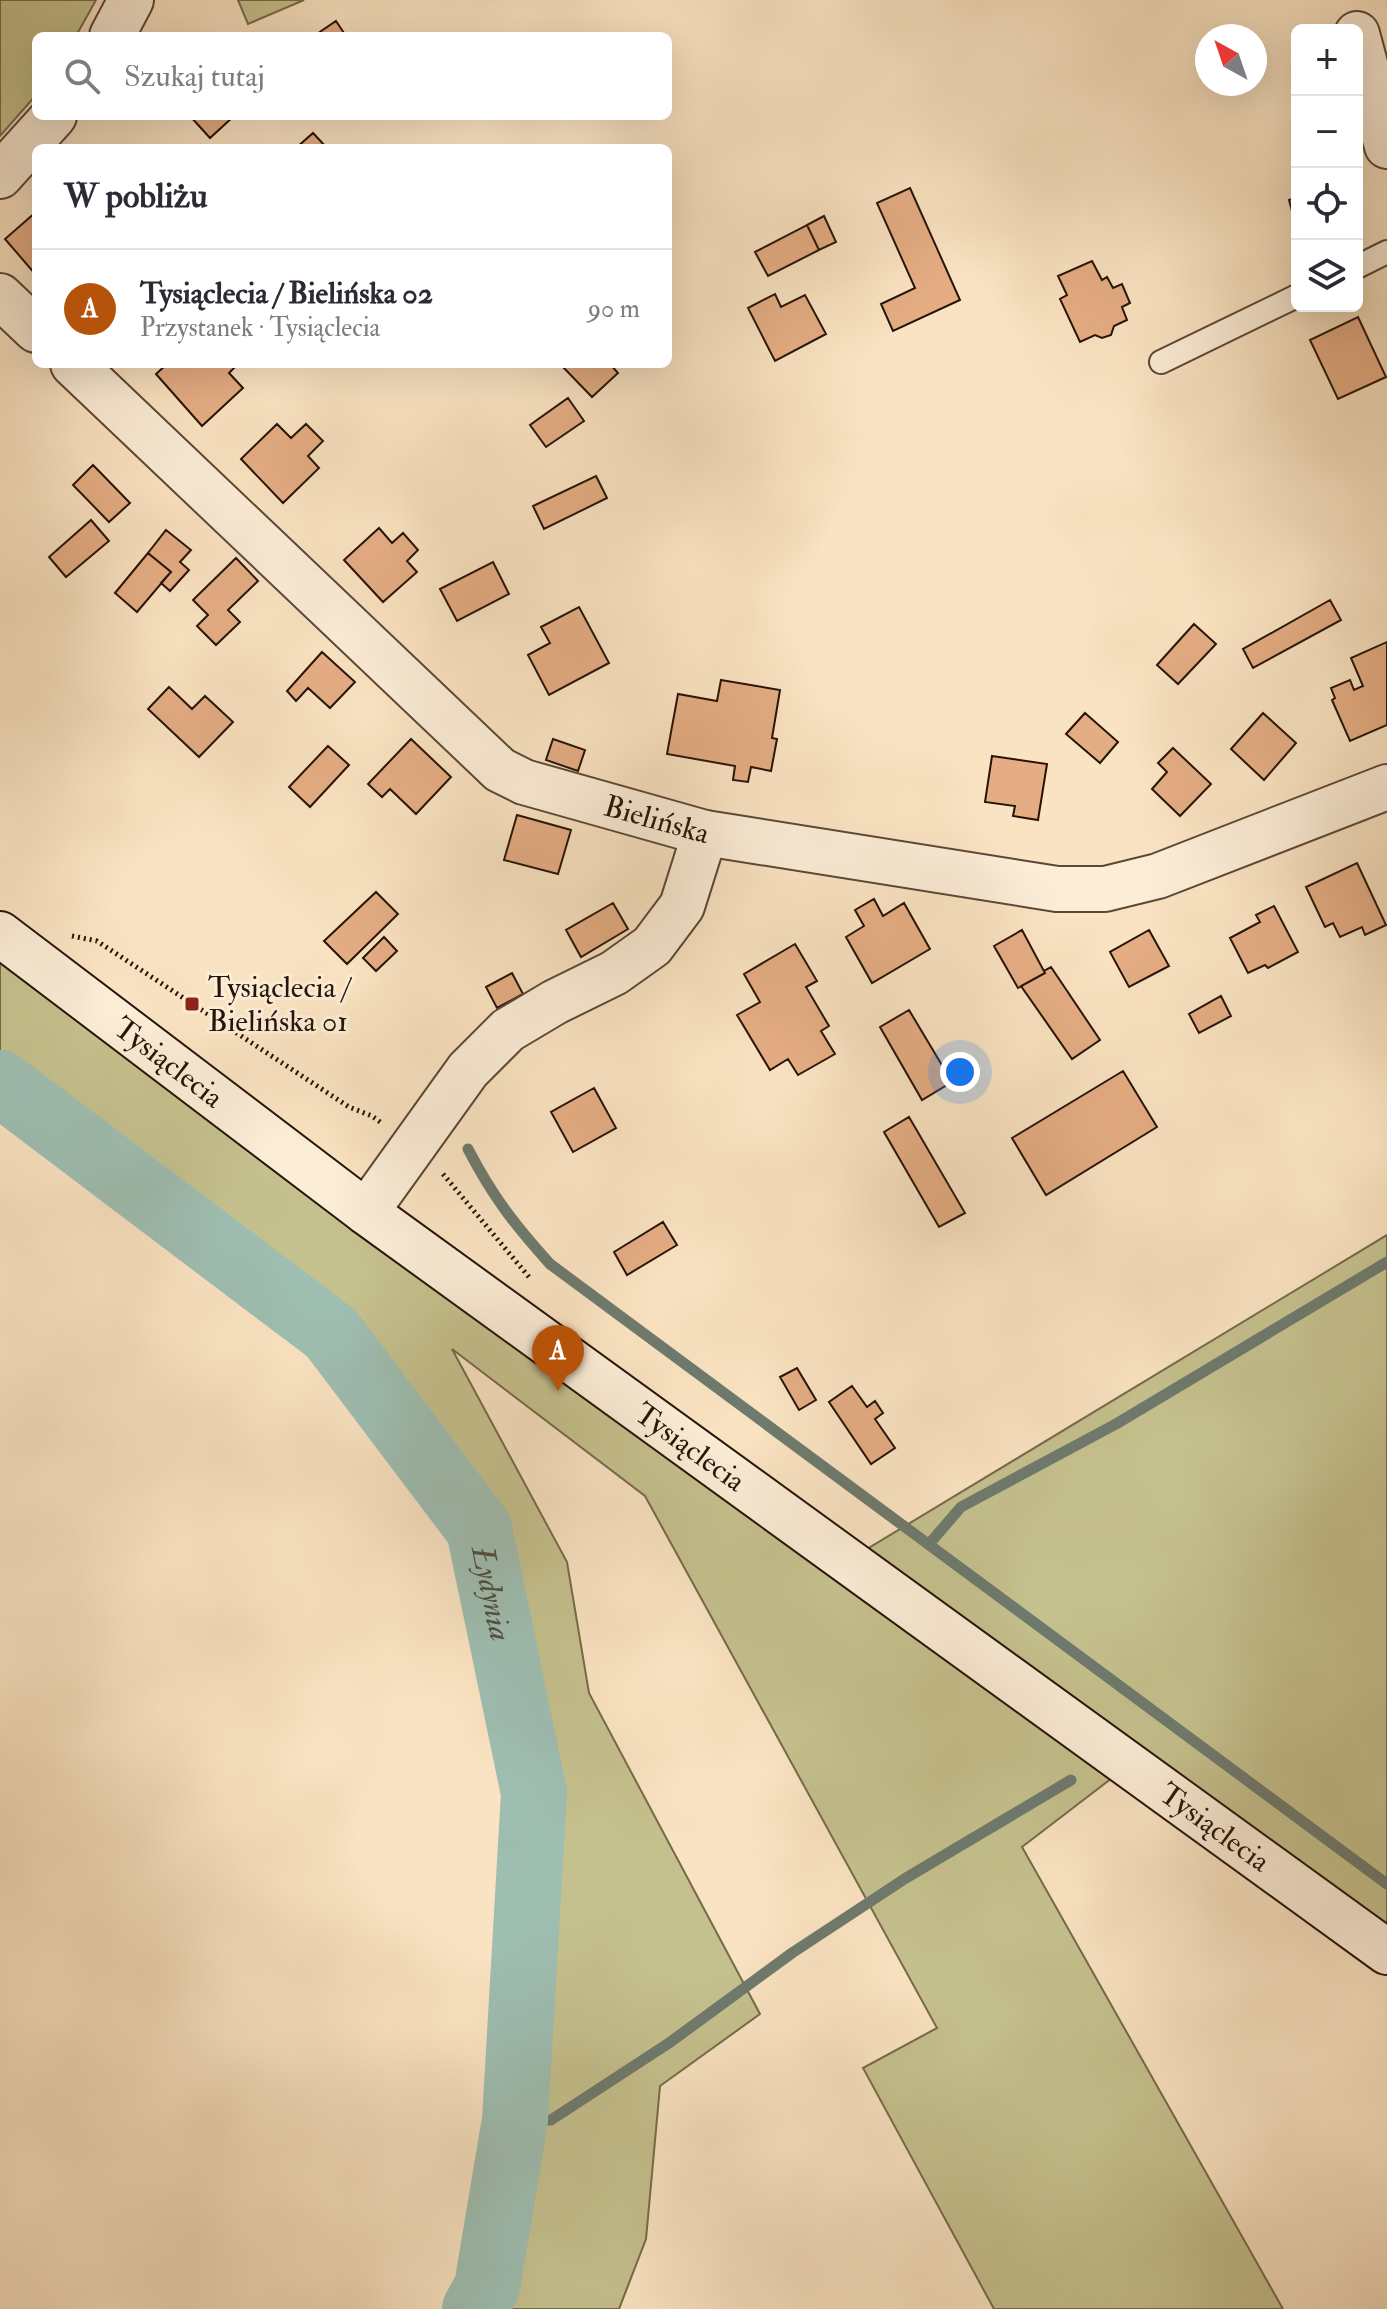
<!DOCTYPE html>
<html lang="pl">
<meta charset="utf-8">
<style>
body{margin:0;font-family:"IM FELL Double Pica",serif;background:#f7f7f7;color:#2b2b33}
.controls{position:absolute;right:24px;top:24px;display:grid;overflow:hidden;border-radius:12px;box-shadow:0 8px 32px #0002}
.controls button{width:72px;height:72px;display:grid;place-items:center;padding:0;border:0;border-bottom:2px solid #e1e1e2;background:#fff;color:#2b2b33;font:40px sans-serif}
.compass{position:absolute;left:1195px;top:24px;width:72px;height:72px;border-radius:50%;background:#fff;box-shadow:0 8px 32px #0002;rotate:320deg}
.you{position:absolute;left:960px;top:1072px;width:28px;height:28px;margin:-20px;border:6px solid #fff;border-radius:50%;background:#1a73e8;box-shadow:0 0 0 12px #1a73e833}
.badge{display:grid;place-items:center;width:52px;height:52px;border-radius:50%;background:#b45309;color:#fff;font-size:26px;font-weight:700}
.pin{position:absolute;translate:-50% -66px;filter:drop-shadow(0 2px 4px #0008)}
.pin::after{content:'';position:absolute;top:42px;width:28px;height:24px;background:inherit;clip-path:polygon(0 0,100% 0,50% 100%)}
.list{margin:0;padding:0;list-style:none}
h2{display:flex;justify-content:space-between;align-items:center;height:104px;margin:0;padding:0 32px;font-size:34px}
h2 small{font-size:26px;font-weight:400;color:#7c7c81}
.list li{display:grid;grid-template-columns:52px 1fr auto;gap:24px;align-items:center;box-sizing:border-box;height:120px;padding:0 32px;border-top:2px solid #e1e1e2}
.list b{display:block;font-size:30px;white-space:nowrap}
.list p{margin:0;font-size:26px;white-space:nowrap;color:#7c7c81}
.list em{font-size:26px;font-style:normal;color:#7c7c81}
.icon{flex:none;width:44px;height:44px;fill:none;stroke:currentColor;stroke-width:2;stroke-linecap:round;stroke-linejoin:round}
.map{position:relative;flex:none;width:1387px;height:2309px;overflow:hidden}
.search{position:absolute;background:#fff;box-shadow:0 8px 32px #0002;left:32px;top:32px;width:640px;height:88px;display:flex;align-items:center;gap:20px;box-sizing:border-box;padding:0 28px;border-radius:12px;color:#7c7c81;font-size:30px}
.panel{position:absolute;background:#fff;box-shadow:0 8px 32px #0002;left:32px;top:144px;width:640px;height:224px;border-radius:12px}
.map>svg:first-child{display:block}
</style>
<div class="map">
<svg width="1387" height="2309" viewBox="0 0 1387 2309">
<rect width="100%" height="100%" fill="#fae3c2"/>
<filter id="stains"><feTurbulence type="fractalNoise" baseFrequency=".0025" numOctaves="4"/><feColorMatrix values="0 0 0 0 .2 0 0 0 0 .09 0 0 0 0 .02 0 0 0 .5 -.17"/></filter>
<radialGradient id="worn" r=".72"><stop offset=".6" stop-color="#630" stop-opacity="0"/><stop offset="1" stop-color="#630" stop-opacity=".3"/></radialGradient>
<path fill="#c5c18e" stroke="#766a4b" stroke-width="2" d="M0,0h96l-20,36h-40v59l-36,41z
M238,0h66l-56,24z
M0,934l847,627 540,-326v717l-258,-187 -107,82 261,462h-289l-131,-241 74,-40 -292,-532 -193,-147 115,213 22,131 171,321 -100,72 -14,153 -27,70h-144l12,-22 28,-167 19,-327 -55,-264 -148,-196 -331,-250z"/>
<g fill="none" stroke-linecap="round" stroke-linejoin="round">
<path stroke="#6e7a6e" stroke-width="11" d="M468,1149c25,48 46,75 82,115l837,620
M930,1543l31,-36 155,-83 271,-162
M515,2120h36l118,-77 123,-90 114,-75 165,-98"/>
<path stroke="#9ebeb2" stroke-width="66" id="s1" d="M0,1083l331,250 148,196 55,264 -19,327 -28,167 -12,22"/>
</g>
<path fill="#e5ad84" stroke="#261308" stroke-width="2" d="M336,21l10,15h-32z
M190,116h44l-24,22z
M313,133l14,15h-31z
M910,188l50,112 -67,31 -12,-27 34,-16 -38,-85z
M1297,198v31l-8,-29z
M36,212v63l-31,-36z
M824,216l12,26 -17,8 -12,-25z
M807,225l12,25 -51,26 -13,-24z
M1092,261l10,19 5,-3 6,11 9,-4 8,19 -8,4 5,13 -13,6 -3,9 -9,3 -7,-3 -15,7 -20,-43 7,-4 -9,-19z
M775,294l6,13 24,-12 21,39 -51,27 -27,-53z
M1358,317l28,60 -48,22 -28,-59z
M167,364h71l-9,9 14,15 -41,38 -46,-52z
M560,364h50l8,9 -26,24z
M568,398l16,23 -38,26 -16,-22z
M277,424l14,14 15,-14 17,17 -15,15 11,12 -36,35 -42,-44z
M93,465l37,38 -21,19 -36,-37z
M596,476l11,22 -63,31 -11,-23z
M91,520l18,21 -43,36 -17,-20z
M379,528l13,15 11,-10 15,17 -11,11 10,11 -34,30 -39,-42z
M166,530l25,20 -11,12 9,8 -19,21 -9,-8 10,-11 -23,-19z
M148,553l23,19 -34,40 -22,-19z
M236,558l22,23 -30,29 12,12 -24,23 -19,-19 11,-11 -15,-15z
M493,562l16,32 -52,27 -17,-32z
M1330,600l11,20 -88,48 -10,-19z
M579,607l30,56 -60,32 -21,-40 22,-12 -9,-16z
M1194,624l22,20 -38,40 -21,-19z
M1387,642v83l-37,16 -18,-41 3,-2 -4,-10 19,-8 4,10 9,-4 -12,-28z
M322,652l33,30 -25,26 -22,-20 -12,13 -9,-10z
M721,680l59,10 -8,48 5,1 -6,32 -20,-4 -3,15 -15,-2 2,-14 -68,-12 11,-60 39,7z
M169,687l23,22 13,-13 28,26 -34,35 -51,-48z
M1085,713l33,29 -18,21 -34,-29z
M1263,713l33,30 -32,37 -33,-31z
M411,739l40,38 -35,37 -26,-25 -8,8 -14,-13z
M553,739l32,11 -7,21 -32,-11z
M328,746l21,19 -39,42 -21,-20z
M1173,748l38,36 -31,32 -28,-27 15,-17 -9,-9z
M992,756l55,8 -9,56 -25,-4 2,-10 -30,-4z
M517,815l54,15 -13,44 -54,-14z
M1357,863l29,62 -21,10 -3,-8 -22,10 -7,-14 -8,4 -19,-40z
M376,892l22,22 -51,50 -23,-23z
M874,899l9,17 21,-13 26,46 -58,34 -26,-46 18,-11 -9,-16z
M613,903l15,26 -47,28 -15,-27z
M1274,906l24,46 -30,16 -3,-3 -17,8 -18,-35 30,-16 -4,-7z
M1022,930l23,43 -27,15 -24,-42z
M1149,930l20,36 -40,21 -19,-35z
M384,937l13,14 -21,20 -13,-13z
M795,944l22,37 -11,6 23,39 -8,5 14,23 -37,21 -10,-16 -18,11 -33,-55 23,-13 -16,-28z
M1051,967l49,73 -28,19 -51,-73 24,-13 -1,-2z
M512,973l11,21 -26,14 -11,-21z
M1221,996l10,20 -32,17 -10,-19z
M909,1010l43,72 -30,18 -42,-73z
M1123,1071l34,56 -111,68 -34,-57z
M594,1088l22,40 -43,24 -22,-40z
M909,1117l56,96 -26,14 -55,-95z
M663,1222l14,23 -50,30 -13,-23z
M797,1368l19,32 -17,10 -19,-33z
M852,1386l15,21 8,-6 8,12 -8,6 20,29 -24,16 -42,-62z"/>
<g fill="none" stroke-linecap="round" stroke-linejoin="round">
<g stroke="#5b4736" stroke-width="26">
<path id="service" d="M1357,267l30,-15
M1161,362l136,-66"/>
</g>
<g stroke="#5b4736" stroke-width="48">
<g id="minor">
<path d="M1357,34l30,112"/>
<path d="M112,36l19,-36"/>
<path d="M0,176l54,-60"/>
<path d="M0,296l36,34"/>
<path id="s2" d="M73,364l427,406 24,12 181,51 352,56h48l53,-13 229,-89"/>
<path d="M366,1212l102,-142 40,-40 47,-28 59,-29 38,-27 30,-40 23,-73"/>
</g>
</g>
<g stroke="#261308" stroke-width="48">
<g id="secondary">
<path id="s3" d="M0,934l366,278 1021,740"/>
</g>
</g>
<path stroke="#261308" stroke-width="5" stroke-dasharray="2 4" stroke-linecap="butt" d="M72,936l25,5 252,166 23,9 11,8
M443,1174l86,103"/>
<use href="#service" stroke="#fcedd7" stroke-width="22"/>
<use href="#minor" stroke="#fcedd7" stroke-width="44"/>
<use href="#secondary" stroke="#fcedd7" stroke-width="44"/>
</g>
<rect fill="#8f2418" stroke="#fcedd7" stroke-width="3" x="184" y="996" width="16" height="16" rx="4"/>
<g text-anchor="middle" stroke-width="6" stroke-linejoin="round" paint-order="stroke">
<g font-size="30" fill="#261308" stroke="#fcedd7">
<text dy="10" stroke="none"><textPath href="#s2" startOffset="754">Bielińska</textPath></text>
<text dy="10" stroke="none"><textPath href="#s3" startOffset="212">Tysiąclecia</textPath></text>
<text dy="10" stroke="none"><textPath href="#s3" startOffset="860">Tysiąclecia</textPath></text>
<text dy="10" stroke="none"><textPath href="#s3" startOffset="1508">Tysiąclecia</textPath></text>
</g>
<g font-size="30" fill="#261308" stroke="#fcedd7" text-anchor="start">
<text x="208" y="997">Tysiąclecia /<tspan x="208" dy="34">Bielińska 01</tspan></text>
</g>
<g font-size="32" font-style="italic" fill="#504f44" stroke="#fcedd7">
<text dy="11" stroke="none"><textPath href="#s1" startOffset="726">Łydynia</textPath></text>
</g>
</g>
<rect width="100%" height="100%" filter="url(#stains)"/>
<rect width="100%" height="100%" fill="url(#worn)"/>
</svg>
<div class="controls">
<button>+</button>
<button>−</button>
<button><svg class="icon" aria-label="locate" viewBox="0 0 24 24"><circle cx="12" cy="12" r="6"/><path d="M12 2v4M12 18v4M2 12h4M18 12h4"/></svg></button>
<button><svg class="icon" aria-label="layers" viewBox="0 0 24 24"><path d="M12 4l9 5-9 5-9-5zM3 14l9 5 9-5"/></svg></button>
</div>
<svg class="compass" viewBox="-18 -18 36 36"><path d="M0-13l5 13h-10z" fill="#e53935"/><path d="M0 13l5-13h-10z" fill="#7c7c81"/></svg>
<div class="you"></div>
<div class="pin badge" style="left:558px;top:1391px">A</div>
<div class="search"><svg class="icon" aria-label="search" viewBox="0 0 24 24"><circle cx="10" cy="10" r="6"/><path d="M15 15l6 6"/></svg>Szukaj tutaj</div>
<section class="panel">
<h2>W pobliżu<small></small></h2>
<ul class="list">
<li><span class="badge">A</span><div><b>Tysiąclecia / Bielińska 02</b><p>Przystanek · Tysiąclecia</p></div><em>90 m</em></li>
</ul>
</section>
</div>
